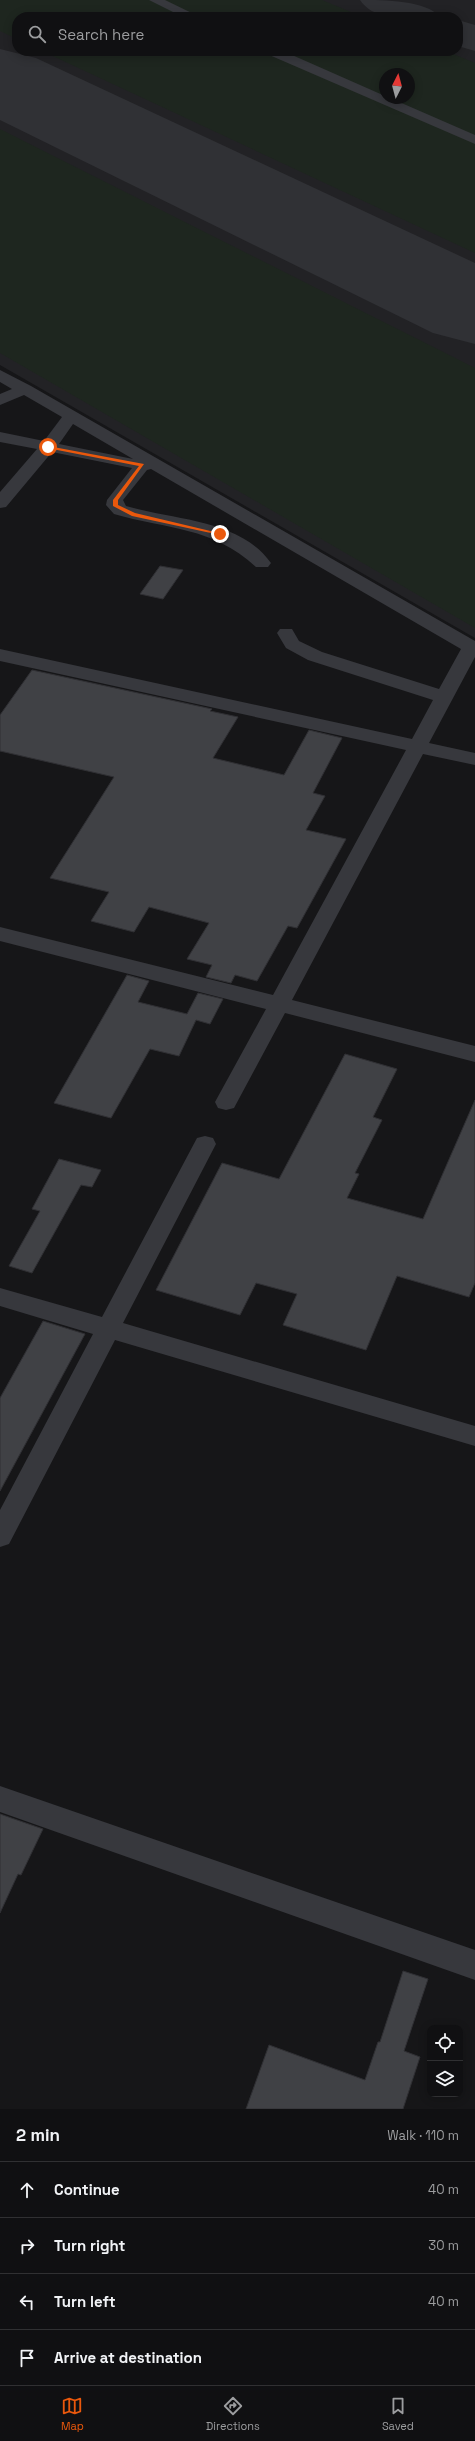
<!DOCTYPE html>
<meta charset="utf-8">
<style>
body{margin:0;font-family:"Space Grotesk",sans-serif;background:#19191b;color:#f1f3f6}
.controls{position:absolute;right:12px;bottom:12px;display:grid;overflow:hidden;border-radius:8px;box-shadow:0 2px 10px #0003}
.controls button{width:36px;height:36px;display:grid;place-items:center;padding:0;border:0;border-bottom:1px solid #303032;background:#101012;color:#f1f3f6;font:20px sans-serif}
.compass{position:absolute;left:379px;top:68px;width:36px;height:36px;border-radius:50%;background:#101012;box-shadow:0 2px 10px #0003;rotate:6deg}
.stop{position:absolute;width:12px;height:12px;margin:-9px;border:3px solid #ea580c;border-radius:50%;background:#fff}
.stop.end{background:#ea580c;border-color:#fff;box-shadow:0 1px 4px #0008}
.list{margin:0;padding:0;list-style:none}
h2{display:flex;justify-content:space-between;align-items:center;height:52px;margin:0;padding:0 16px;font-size:17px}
h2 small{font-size:13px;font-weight:400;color:#9c9d9f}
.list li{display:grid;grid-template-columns:26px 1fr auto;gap:12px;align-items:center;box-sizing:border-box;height:56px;padding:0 16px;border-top:1px solid #303032}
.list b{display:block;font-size:15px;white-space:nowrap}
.list em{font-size:13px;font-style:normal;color:#9c9d9f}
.icon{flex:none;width:22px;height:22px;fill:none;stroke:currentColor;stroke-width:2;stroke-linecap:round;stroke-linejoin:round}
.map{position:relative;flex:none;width:475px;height:2109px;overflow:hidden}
.search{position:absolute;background:#101012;box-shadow:0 2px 10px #0003;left:12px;right:12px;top:12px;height:44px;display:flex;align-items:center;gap:10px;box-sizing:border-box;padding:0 14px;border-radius:16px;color:#9c9d9f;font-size:15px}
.sheet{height:276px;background:#101012}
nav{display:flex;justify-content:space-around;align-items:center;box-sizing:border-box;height:56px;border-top:1px solid #303032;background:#101012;font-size:11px;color:#9c9d9f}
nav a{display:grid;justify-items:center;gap:2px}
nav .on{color:#ea580c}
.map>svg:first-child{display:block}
</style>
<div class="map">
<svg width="475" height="2109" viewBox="0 0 475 2109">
<rect width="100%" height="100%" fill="#161618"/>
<path fill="#222225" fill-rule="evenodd" d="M0,0h475v638l-475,-273zM17,17h441v34h-441zM385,74h24v24h-24z"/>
<path fill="#1e261f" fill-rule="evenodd" d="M0,0h322l41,17h-346v22l-17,-8z
M42,51h404l29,12v190zM385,74h24v24h-24z
M0,129l475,239v260l-475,-275z"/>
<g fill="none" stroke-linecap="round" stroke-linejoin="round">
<path fill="#303135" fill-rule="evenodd" d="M360,0c26,0 64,0 81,17 -26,0 -65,7 -81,-17z
M458,20l17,5v26l-17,-5z
M454,284l21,5v30l-38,-11 -7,-10 7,-10z"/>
<path fill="#303135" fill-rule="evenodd" d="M0,49l36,9 439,205v81l-42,-11 -433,-213z"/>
</g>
<path fill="#404145" stroke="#303034" d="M160,566l23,4 -20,29 -23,-5z
M32,670l180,39 -2,2 28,6 -25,41 71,17 25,-45 33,8 -29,55 12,3 -19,34 40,9 -49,89 -9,-2 -31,55 -22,-6 -4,8 -25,-6 6,-12 -25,-6 22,-36 -60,-16 -15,25 -43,-11 18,-29 -59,-14 64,-101 -114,-26v-36z
M127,975l22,6 -11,21 49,12 11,-21 25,6 -13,25 -14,-4 -17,36 -29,-7 -39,69 -57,-15z
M345,1054l52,15 -24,48 9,3 -27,53 4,1 -12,24 76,21 52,-119v183l-6,14 -72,-21 -31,74 -83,-25 14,-31 -41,-11 -16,32 -84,-25 66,-127 57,16z
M59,1159l42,11 -9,17 -11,-2 -49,88 -23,-7 31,-55 -8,-2z
M43,1321l42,13 -85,157v-93z
M0,1814l43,15 -22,46 -3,-1 -18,39z
M403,1971l25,8 -24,72 16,6 -17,52h-157l23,-64 96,35 13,-38h2z"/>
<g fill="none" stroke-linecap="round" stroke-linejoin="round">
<path fill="#37383d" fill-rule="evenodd" d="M149,0h16l35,17h-17z
M266,51h17l102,45v2h5l85,37v9l-208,-90z
M0,370l31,16 444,255v16l-46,86 46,10v12l-52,-11 -131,246 183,46v16l-190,-49 -51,95 -8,2 -8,-2 -3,-6 51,-93 -266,-68v-14l273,68 133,-245 -406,-89v-12l412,90 21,-39 -125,-40 -22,-12 -9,-15 3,-4h12l7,12 23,11 117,37 22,-40 -310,-180 -4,1 -24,30 3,6c47,14 114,13 145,57l-3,4h-12c-45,-41 -87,-37 -142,-53l-8,-9 1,-5 25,-32 -80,-16 -46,55 -6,1v-16l37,-43 -37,-7v-10l44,9 18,-24 -38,-22 -24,10v-11l12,-5 -12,-7zM73,424l60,35 -74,-15z
M205,1136l8,2 3,6 -93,179 352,103v20l-360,-106 -106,204 -9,3v-37l93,-176 -93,-28v-18l102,29 95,-179z
M0,1786l475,164v30l-475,-168z"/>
</g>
<path fill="#ea580c" d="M48,446l96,18 -26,36v5l17,8 88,21 -3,1 -88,-19 -19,-10v-6l26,-34 -92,-18z"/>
</svg>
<div class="controls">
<button><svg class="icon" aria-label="locate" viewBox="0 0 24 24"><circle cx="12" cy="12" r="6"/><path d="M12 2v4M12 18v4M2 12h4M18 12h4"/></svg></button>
<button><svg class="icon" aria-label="layers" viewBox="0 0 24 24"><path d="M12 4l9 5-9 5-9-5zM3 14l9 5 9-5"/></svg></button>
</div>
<svg class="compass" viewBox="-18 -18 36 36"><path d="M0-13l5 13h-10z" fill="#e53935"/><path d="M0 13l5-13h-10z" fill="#9c9d9f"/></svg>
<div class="stop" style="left:48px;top:447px"></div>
<div class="stop end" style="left:220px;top:534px"></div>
<div class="search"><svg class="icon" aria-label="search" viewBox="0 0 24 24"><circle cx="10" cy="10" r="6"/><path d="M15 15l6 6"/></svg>Search here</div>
</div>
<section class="sheet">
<h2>2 min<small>Walk · 110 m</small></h2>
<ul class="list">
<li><svg class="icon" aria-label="ahead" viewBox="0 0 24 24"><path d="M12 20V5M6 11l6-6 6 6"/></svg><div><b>Continue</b></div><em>40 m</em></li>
<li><svg class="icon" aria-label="right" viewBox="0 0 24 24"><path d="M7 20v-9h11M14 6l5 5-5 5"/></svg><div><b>Turn right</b></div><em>30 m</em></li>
<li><svg class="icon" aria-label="left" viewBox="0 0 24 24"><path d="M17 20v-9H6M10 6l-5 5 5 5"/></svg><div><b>Turn left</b></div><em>40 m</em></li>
<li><svg class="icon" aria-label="arrive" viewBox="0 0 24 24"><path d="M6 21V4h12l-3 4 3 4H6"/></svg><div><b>Arrive at destination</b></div></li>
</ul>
</section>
<nav>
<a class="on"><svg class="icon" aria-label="map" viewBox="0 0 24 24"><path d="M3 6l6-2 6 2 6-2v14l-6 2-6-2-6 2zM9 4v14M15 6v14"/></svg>Map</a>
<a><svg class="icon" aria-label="directions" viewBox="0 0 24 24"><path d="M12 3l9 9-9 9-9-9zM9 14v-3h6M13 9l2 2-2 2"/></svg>Directions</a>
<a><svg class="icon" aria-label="saved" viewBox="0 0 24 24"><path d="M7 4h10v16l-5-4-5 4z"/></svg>Saved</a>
</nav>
